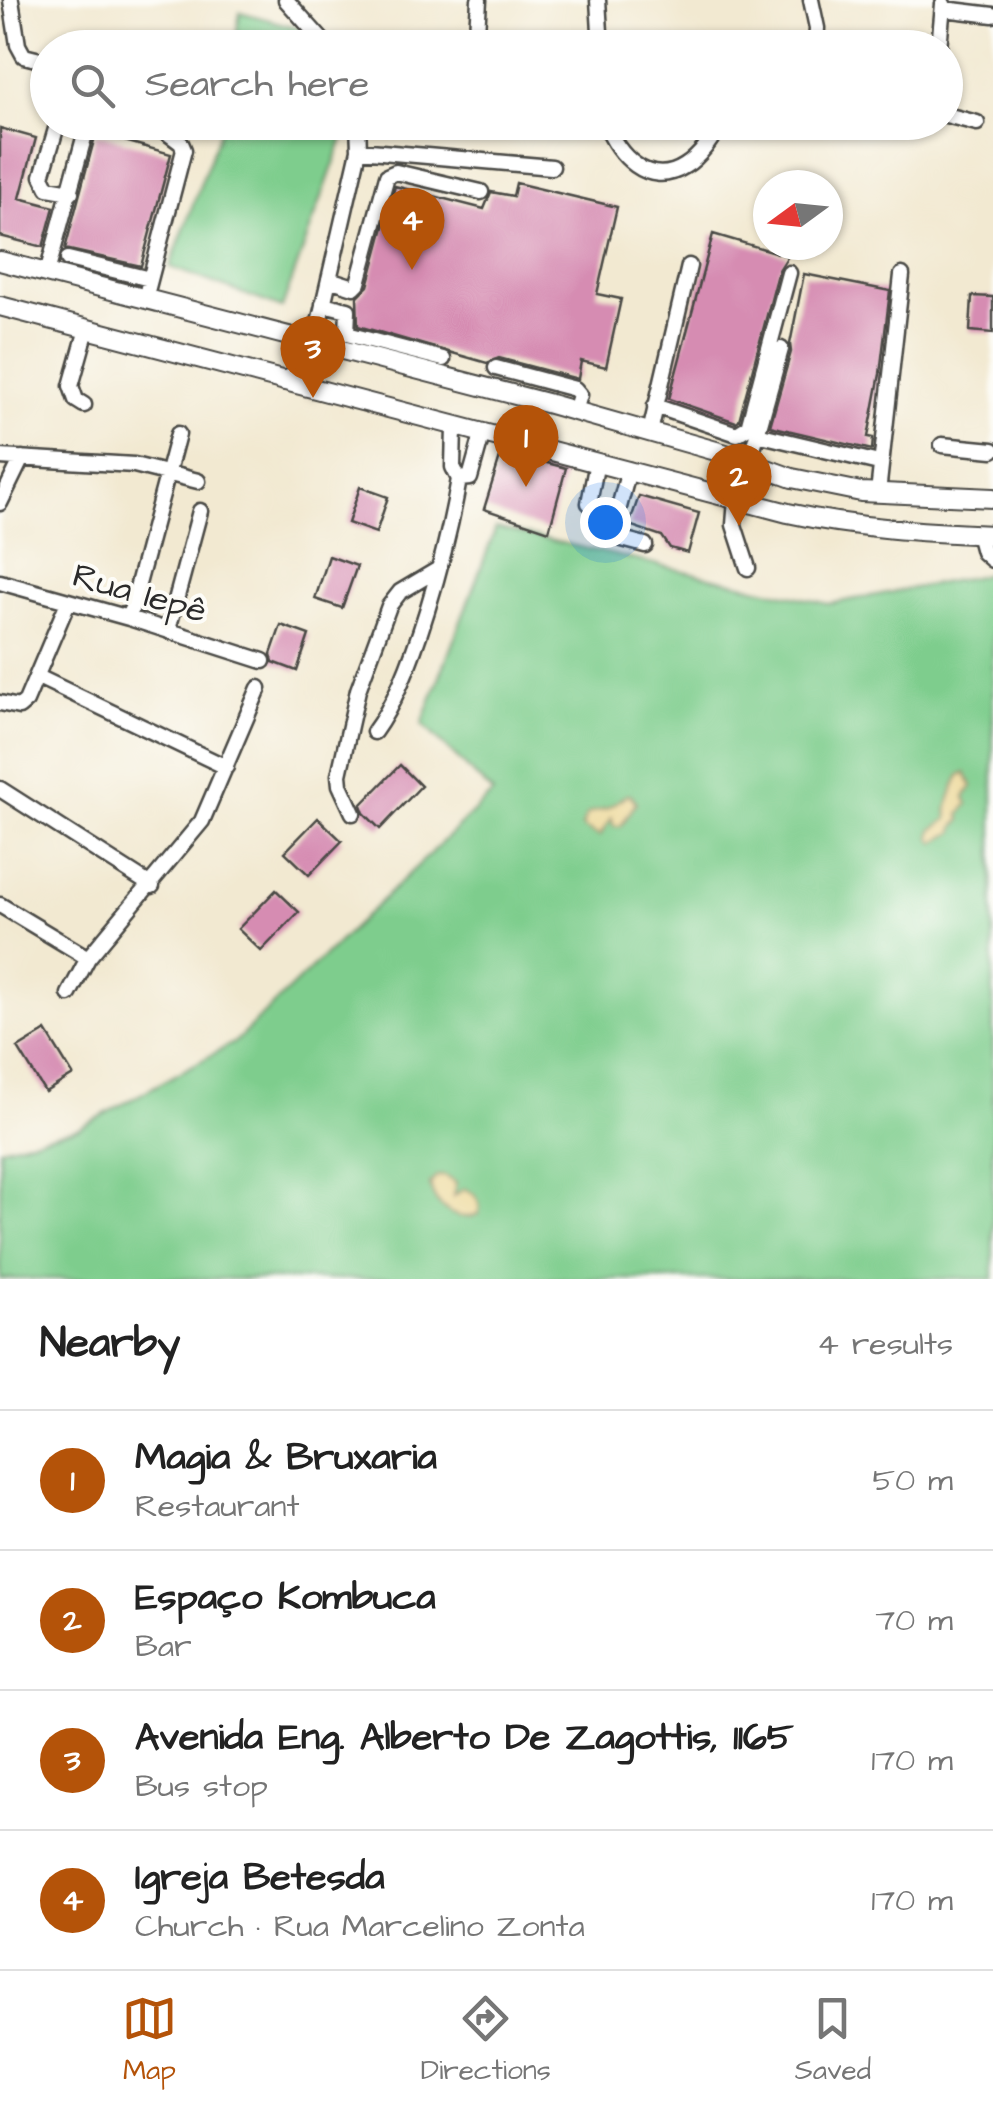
<!DOCTYPE html>
<meta charset="utf-8">
<style>
body{margin:0;font-family:"Architects Daughter",sans-serif;background:#f6f6f6;color:#222}
.compass{position:absolute;left:753px;top:170px;width:90px;height:90px;border-radius:50%;background:#fff;box-shadow:0 2px 8px #0004;rotate:255deg}
.you{position:absolute;left:605px;top:522px;width:35px;height:35px;margin:-25px;border:8px solid #fff;border-radius:50%;background:#1a73e8;box-shadow:0 0 0 15px #1a73e833}
.badge{display:grid;place-items:center;width:65px;height:65px;border-radius:50%;background:#b45309;color:#fff;font-size:32px;font-weight:700}
.pin{position:absolute;translate:-50% -82px;filter:drop-shadow(0 2px 5px #0008)}
.pin::after{content:'';position:absolute;top:52px;width:35px;height:30px;background:inherit;clip-path:polygon(0 0,100% 0,50% 100%)}
.list{margin:0;padding:0;list-style:none}
h2{display:flex;justify-content:space-between;align-items:center;height:130px;margin:0;padding:0 40px;font-size:42px}
h2 small{font-size:32px;font-weight:400;color:#767676}
.list li{display:grid;grid-template-columns:65px 1fr auto;gap:30px;align-items:center;box-sizing:border-box;height:140px;padding:0 40px;border-top:2px solid #e0e0e0}
.list b{display:block;font-size:38px;white-space:nowrap}
.list p{margin:0;font-size:32px;white-space:nowrap;color:#767676}
.list em{font-size:32px;font-style:normal;color:#767676}
.icon{flex:none;width:55px;height:55px;fill:none;stroke:currentColor;stroke-width:2;stroke-linecap:round;stroke-linejoin:round}
.map{position:relative;flex:none;width:993px;height:1279px;overflow:hidden}
.search{position:absolute;background:#fff;box-shadow:0 2px 8px #0004;left:30px;right:30px;top:30px;height:110px;display:flex;align-items:center;gap:25px;box-sizing:border-box;padding:0 35px;border-radius:55px;color:#767676;font-size:38px}
.sheet{height:690px;background:#fff}
nav{display:flex;justify-content:space-around;align-items:center;box-sizing:border-box;height:140px;border-top:2px solid #e0e0e0;background:#fff;font-size:28px;color:#767676}
nav a{display:grid;justify-items:center;gap:5px}
nav .on{color:#b45309}
.map>svg:first-child{display:block}
</style>
<div class="map">
<svg width="993" height="1279" viewBox="0 0 993 1279">
<rect width="100%" height="100%" fill="#fdfcf7"/>
<filter id="ink" filterUnits="userSpaceOnUse"><feTurbulence type="fractalNoise" baseFrequency=".01" numOctaves="2"/><feDisplacementMap in="SourceGraphic" scale="20" xChannelSelector="R" yChannelSelector="G"/><feConvolveMatrix kernelMatrix="1 2 1 2 8 2 1 2 1" color-interpolation-filters="sRGB"/></filter>
<filter id="wash" filterUnits="userSpaceOnUse"><feTurbulence type="fractalNoise" baseFrequency=".0048" numOctaves="4" result="noise"/><feDisplacementMap in="SourceGraphic" scale="40" xChannelSelector="R" yChannelSelector="G"/><feGaussianBlur stdDeviation="2.25" result="paint"/><feColorMatrix in="noise" values="0 0 0 0 0 0 0 0 0 0 0 0 0 0 0 0 0 1.4 0 .05"/><feComposite in="paint" operator="in"/></filter>
<g filter="url(#wash)">
<rect width="100%" height="100%" fill="#f2e9d1"/>
<path fill="#7ecd8d" stroke="#547c5c" stroke-width="2.5" d="M240,12l59,16 25,19 -90,1z
M223,123h94l28,10 -63,175 -112,-41z
M496,528l333,76 164,-31v706h-993v-131l79,-20 156,-86 258,-249 -71,-69z"/>
<path fill="#eeda9e" stroke="#8c8264" stroke-width="2.5" d="M966,773l6,13 -7,11 3,7 -8,10 1,7 -6,5 -1,6 -19,11 -4,-5 1,-8 16,-11c-3,-12 6,-34 13,-45z
M626,795h5l5,8 -15,23h-7l-3,-8 -11,18 -18,-9c5,-19 9,-13 23,-18 6,-2 15,-10 21,-14z
M437,1176h8l11,7 -3,13 11,-7c11,3 19,14 14,25 -21,10 -45,-8 -48,-30z"/>
<g id="blocks">
<path fill="#d68cb2" d="M0,128l36,10 -16,60 34,9 -11,40 -43,-11z
M96,133l75,21 -30,112 -76,-17z
M516,183l101,24 -20,87 24,5 -15,68 -25,-6 -3,18 -79,-21 -12,5 -129,-37 -1,-29 11,-11 27,-100 89,23 7,-17 22,4z
M713,234l75,22 -9,14 -40,150 -3,2 -67,-23z
M804,274l86,17 -10,83 -12,63 5,1 -1,12 -102,-24 21,-74 -1,-8z
M972,296l21,1v36l-23,-2z
M502,451l64,17 -17,63 -65,-22z
M360,487l28,10 -12,36 -28,-10z
M639,496l60,17 -11,40 -18,-5 -8,-12 -33,-11z
M329,556l28,10 -15,42 -27,-9z
M281,625l28,10 -12,36 -24,-9 -2,-8z
M400,765l21,21 -41,43 -16,-16 -3,-8z
M318,818l24,23 -33,34 -24,-23z
M276,890l23,22 -38,39 -23,-22z
M46,1031l27,44 -28,17 -27,-44z"/>
</g>
</g>
<g filter="url(#ink)">
<use href="#blocks" fill-opacity="0" stroke="#494844" stroke-width="2.5"/>
<g fill="none" stroke-linecap="round" stroke-linejoin="round">
<g stroke="#494844" stroke-width="19">
<path id="minor" d="M11,0l7,45 6,11 24,6
M286,0l43,48
M598,0l3,48
M811,0l6,28 -1,20
M944,9l49,6
M476,48l3,-48
M939,48l4,-44
M946,115l31,8
M62,122l-6,7 -14,47 6,12 23,4
M605,122c12,32 43,68 80,44 16,-10 27,-28 37,-44
M359,150l193,17
M68,259l82,20
M47,273l40,-146 -8,-5
M329,279l25,8 4,-4 29,-107 9,-4 85,20
M145,299l39,-149 -3,-7 -27,-20
M323,304l25,6 -1,24 96,25
M314,344l45,-194 -1,-28
M496,368l79,21 5,6 -5,16
M84,405l-8,-5 -5,-14 16,-57
M655,406l82,28 11,-7 41,-154
M650,432l39,-166
M757,434l122,29
M942,445l51,5
M0,457l134,8 64,16
M597,462l-8,41 11,8h18l11,-41
M749,463l32,-114
M459,479l11,-1 12,-43
M878,493l24,-218
M736,499l-2,26 14,43
M0,503l22,-45
M600,511l3,19 4,5 38,10
M978,534l5,18 9,8
M0,582l129,36 134,43
M129,618l49,-184
M168,630l32,-119
M38,677l188,90
M0,703l19,4 7,-6 42,-99
M374,732c39,-52 74,-187 85,-253l-6,-12 1,-40
M0,789l152,97
M353,813l-13,-28 -1,-10 19,-85 31,-84 11,-14 37,-22
M0,905l88,53
M69,994l19,-36 114,-137 57,-133"/>
</g>
<g stroke="#494844" stroke-width="22">
<path id="major" d="M0,261l550,143 173,49 69,25 69,14 132,6
M0,306l788,207c67,15 136,19 205,22
M284,381c21,-7 26,-15 30,-37"/>
</g>
<use href="#minor" stroke="#fff" stroke-width="14"/>
<use href="#major" stroke="#fff" stroke-width="18"/>
</g>
</g>
<g text-anchor="middle" stroke-width="8" stroke-linejoin="round" paint-order="stroke">
<g font-size="35" fill="#2b2b2b" stroke="#fdfcf7">
<text transform="translate(140 592) rotate(16)" y="12">Rua Iepê</text>
</g>
</g>
</svg>
<svg class="compass" viewBox="-18 -18 36 36"><path d="M0-13l5 13h-10z" fill="#e53935"/><path d="M0 13l5-13h-10z" fill="#767676"/></svg>
<div class="you"></div>
<div class="pin badge" style="left:526px;top:487px">1</div>
<div class="pin badge" style="left:739px;top:526px">2</div>
<div class="pin badge" style="left:313px;top:398px">3</div>
<div class="pin badge" style="left:412px;top:270px">4</div>
<div class="search"><svg class="icon" aria-label="search" viewBox="0 0 24 24"><circle cx="10" cy="10" r="6"/><path d="M15 15l6 6"/></svg>Search here</div>
</div>
<section class="sheet">
<h2>Nearby<small>4 results</small></h2>
<ul class="list">
<li><span class="badge">1</span><div><b>Magia &amp; Bruxaria</b><p>Restaurant</p></div><em>50 m</em></li>
<li><span class="badge">2</span><div><b>Espaço Kombuca</b><p>Bar</p></div><em>70 m</em></li>
<li><span class="badge">3</span><div><b>Avenida Eng. Alberto De Zagottis, 1165</b><p>Bus stop</p></div><em>170 m</em></li>
<li><span class="badge">4</span><div><b>Igreja Betesda</b><p>Church · Rua Marcelino Zonta</p></div><em>170 m</em></li>
</ul>
</section>
<nav>
<a class="on"><svg class="icon" aria-label="map" viewBox="0 0 24 24"><path d="M3 6l6-2 6 2 6-2v14l-6 2-6-2-6 2zM9 4v14M15 6v14"/></svg>Map</a>
<a><svg class="icon" aria-label="directions" viewBox="0 0 24 24"><path d="M12 3l9 9-9 9-9-9zM9 14v-3h6M13 9l2 2-2 2"/></svg>Directions</a>
<a><svg class="icon" aria-label="saved" viewBox="0 0 24 24"><path d="M7 4h10v16l-5-4-5 4z"/></svg>Saved</a>
</nav>
